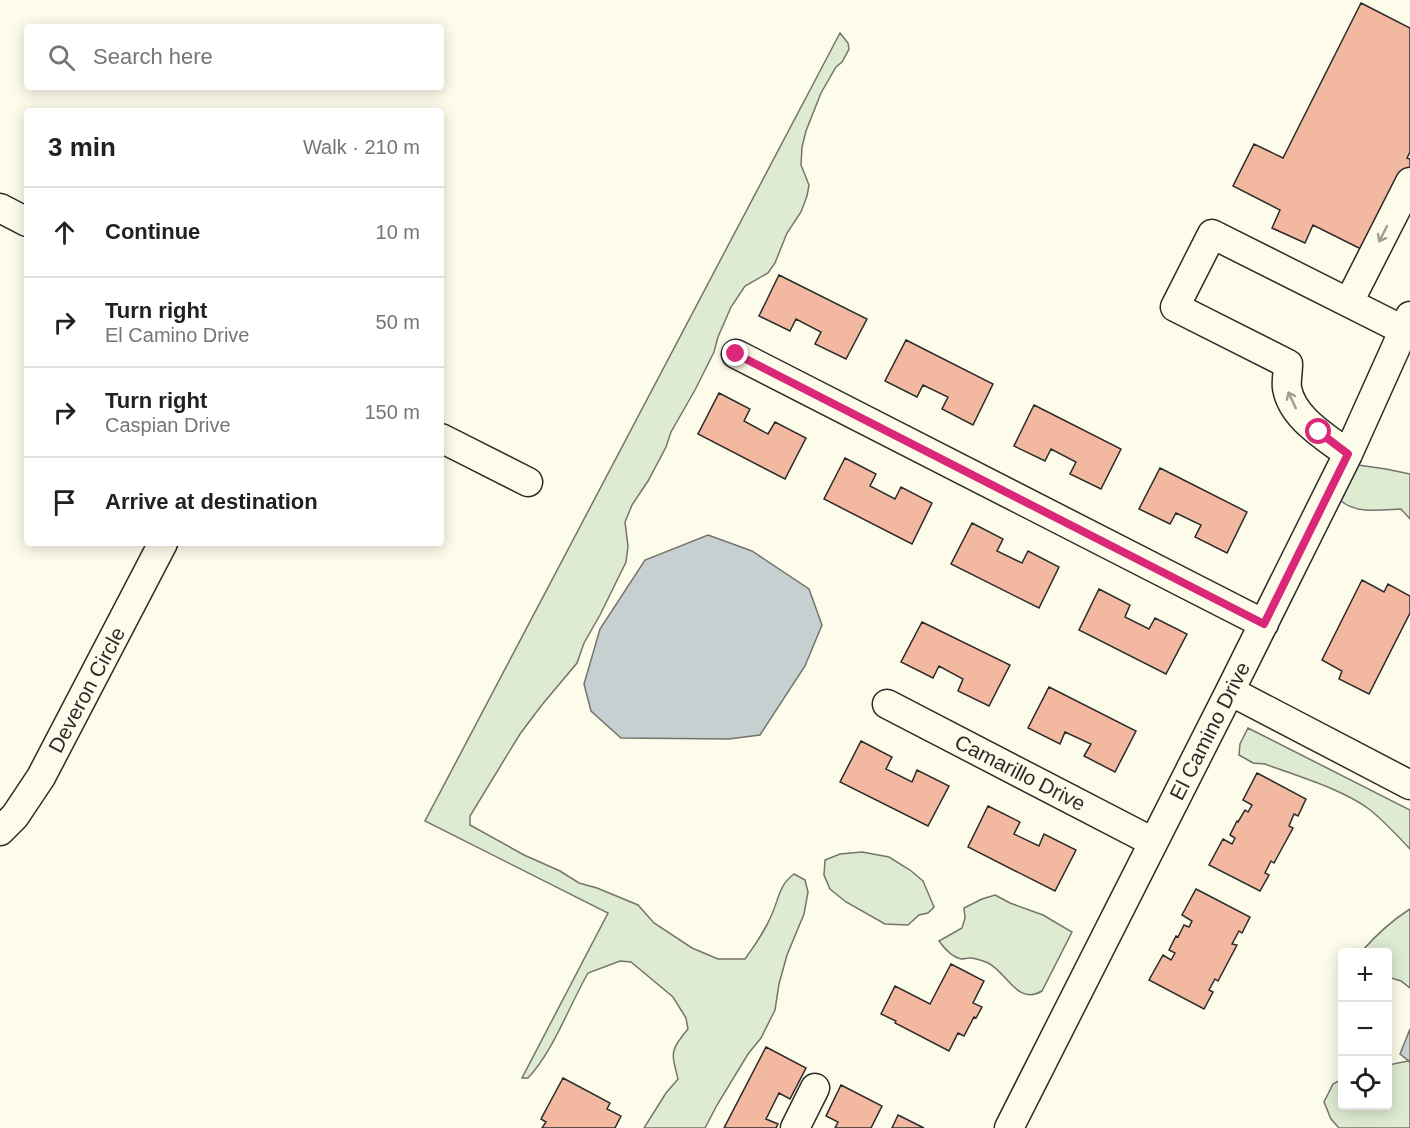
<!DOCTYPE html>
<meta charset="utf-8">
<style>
body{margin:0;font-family:Arial,sans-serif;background:#f2f2f2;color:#202124}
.controls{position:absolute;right:18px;bottom:18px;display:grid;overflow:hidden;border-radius:6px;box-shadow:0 3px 15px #0003}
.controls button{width:54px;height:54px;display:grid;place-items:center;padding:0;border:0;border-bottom:2px solid #e0e0e0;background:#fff;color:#202124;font:30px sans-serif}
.stop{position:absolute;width:18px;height:18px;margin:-14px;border:4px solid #db2777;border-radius:50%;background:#fff}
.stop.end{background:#db2777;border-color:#fff;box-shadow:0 2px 6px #0008}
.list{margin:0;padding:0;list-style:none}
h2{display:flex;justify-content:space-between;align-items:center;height:78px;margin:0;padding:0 24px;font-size:26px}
h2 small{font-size:20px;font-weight:400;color:#757577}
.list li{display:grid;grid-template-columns:39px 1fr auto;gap:18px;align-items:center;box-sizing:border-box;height:90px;padding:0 24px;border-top:2px solid #e0e0e0}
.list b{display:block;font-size:22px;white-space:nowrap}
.list p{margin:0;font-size:20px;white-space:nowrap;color:#757577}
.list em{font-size:20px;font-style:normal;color:#757577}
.icon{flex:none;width:33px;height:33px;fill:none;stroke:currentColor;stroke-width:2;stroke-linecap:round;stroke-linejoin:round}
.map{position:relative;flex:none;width:1410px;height:1128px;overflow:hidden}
.search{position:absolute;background:#fff;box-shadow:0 3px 15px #0003;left:24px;top:24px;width:420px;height:66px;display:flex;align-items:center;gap:15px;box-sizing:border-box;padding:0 21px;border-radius:6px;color:#757577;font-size:22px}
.panel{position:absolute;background:#fff;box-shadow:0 3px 15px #0003;left:24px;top:108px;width:420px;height:438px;border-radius:6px}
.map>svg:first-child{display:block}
</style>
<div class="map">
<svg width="1410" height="1128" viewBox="0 0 1410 1128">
<rect width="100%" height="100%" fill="#fdfbea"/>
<path fill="#deebd1" stroke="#74746e" stroke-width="1.5" d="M840,33l8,10 1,6 -7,13 -6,5 -15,26 -15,38 -4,16 -1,18 8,20 -2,11 -6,16 -14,21 -12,30 -7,10 -23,13 -14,21 -13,30 -4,15 -19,38 -24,42 -5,15 -18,34 -16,24 -7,17 3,24 -2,16 -26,53 -16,28 -7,20 -36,43 -21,28 -50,82v9l54,30 36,16 19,12 18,5 41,17 16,18 38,25 26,11h27c10,-14 20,-28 27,-45 7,-16 7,-29 22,-40l11,6 3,12 -4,22 -17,41 -8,29 -4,26 -14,28 -13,16 -31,51 -12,23h-61l22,-35 12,-14c-7,-27 -8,-29 10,-50l-2,-11 -13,-21 -42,-35 -11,-1 -32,12c-19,33 -35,79 -60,105h-6l86,-165 -183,-92z
M1358,465l28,4 24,5v45l-9,-10c-20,1 -44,5 -60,-8z
M1248,728l162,82v39c-13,-14 -26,-28 -41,-40 -27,-20 -72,-33 -104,-45l-12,-1 -14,-8 1,-11z
M862,852l27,5 21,13 13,11 11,26 -6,6 -9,2 -11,10 -23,-1 -39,-22 -16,-13 -6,-14 1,-15 15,-6z
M995,895l15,8 33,12 29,17 -30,59c-25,15 -36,-20 -54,-28 -5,-2 -12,-5 -18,-5 -3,0 -6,1 -9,1 -9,-2 -17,-11 -22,-18l23,-13 3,-10 -1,-10 18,-9z
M1410,909v79l-9,-7 -13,-4v-25h-27c15,-17 30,-31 49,-43z
M1408,1061l2,1v66h-71l-8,-9 -7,-17 9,-18 9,-5v27h46v-41z"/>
<path fill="#c7d0d0" stroke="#74746e" stroke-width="1.5" d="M708,535l44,16 57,38 13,36 -17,41 -45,69 -31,4 -108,-1 -30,-27 -7,-27 16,-55 45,-69z
M1410,1029v33l-10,-8z"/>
<path fill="#f2b8a0" stroke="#2b2b2b" stroke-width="1.5" d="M1361,3l49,25v124l-3,6 3,1v32l-47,59 -50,-25 -8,18 -33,-15 8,-18 -47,-24 21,-42 29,14z
M779,275l88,44 -21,40 -31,-15 6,-12 -25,-13 -6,12 -31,-15z
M906,340l87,44 -20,41 -31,-16 6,-12 -25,-12 -6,12 -32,-16z
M719,393l31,16 -6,12 24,13 7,-12 31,16 -21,41 -87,-45z
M1034,405l87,44 -20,40 -31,-15 6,-12 -25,-13 -6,12 -31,-15z
M845,458l31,16 -6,12 25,13 6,-12 31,16 -20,41 -88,-45z
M1160,468l87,44 -20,41 -32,-16 6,-12 -25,-12 -6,11 -31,-15z
M972,523l31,16 -6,12 25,12 6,-12 31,16 -20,41 -88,-44z
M1362,580l22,12 4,-8 22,12v17l-41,81 -30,-15 3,-8 -20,-11z
M1099,589l31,16 -5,12 24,12 6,-11 32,16 -21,40 -87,-44z
M922,622l88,43 -21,41 -31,-15 5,-12 -24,-13 -6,12 -32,-16z
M1049,687l87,44 -21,41 -31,-16 7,-12 -26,-12 -5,12 -32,-16z
M861,741l31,16 -6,12 26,13 5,-12 32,16 -21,40 -88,-44z
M1257,773l49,26 -8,17 -4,-2 -5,12 4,2 -19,35 -3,-2 -6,12 4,2 -9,16 -51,-26 14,-26 9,5 3,-6 -5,-3 7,-14 1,1 7,-12 3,2 4,-7 -9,-5z
M988,806l32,16 -6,12 25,12 5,-12 32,16 -21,41 -87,-44z
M1196,889l54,28 -8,16 -3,-2 -7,13 5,1 -19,36 -3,-2 -6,11 4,2 -9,17 -55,-29 14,-25 8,5 4,-7 -6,-3 7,-14 2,1 6,-12 5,2 3,-6 -10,-6z
M951,964l33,17 -11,22 9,4 -6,11 -2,-1 -10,19 -6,-3 -9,18 -54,-28 1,-2 -15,-7 14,-28 35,18z
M766,1047l40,21 -16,31 -11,-6 -13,26 12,5 -2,4h-52z
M563,1078l47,25 -3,6 14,7 -6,12h-73l4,-6 -5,-3z
M841,1085l41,21 -11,22h-36l3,-6 -12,-6z
M898,1115l26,13h-32z"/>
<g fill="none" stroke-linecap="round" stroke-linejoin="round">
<g stroke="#2b2b2b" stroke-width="31">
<path id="minor" d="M0,208l27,14
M1349,302l61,-120
M736,354l528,270
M441,438l87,44
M1348,454c-22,-17 -56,-36 -61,-66 -1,-7 1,-16 1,-24l-113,-57 37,-73 191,96
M1230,691l180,94
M887,704l266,138
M0,831l15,-15 26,-39 122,-234
M795,1128l20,-40
M1009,1128l221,-437 118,-237 62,-138"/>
</g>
<use href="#minor" stroke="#fdfbea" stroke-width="28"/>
</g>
<defs><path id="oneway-shaft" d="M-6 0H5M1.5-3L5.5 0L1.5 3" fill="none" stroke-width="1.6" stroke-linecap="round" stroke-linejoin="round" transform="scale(1.5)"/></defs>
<g stroke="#9e9d94">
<use href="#oneway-shaft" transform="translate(1383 234) rotate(117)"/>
<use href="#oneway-shaft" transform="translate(1292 400) rotate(-115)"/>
</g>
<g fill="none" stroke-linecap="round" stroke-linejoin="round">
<path stroke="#db2777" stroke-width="8" d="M736,354l528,270 84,-170 -29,-22"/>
</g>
<g text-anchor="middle" stroke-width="4.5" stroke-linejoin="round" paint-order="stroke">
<g font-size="21" fill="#2b2b2b" stroke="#fdfbea">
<text transform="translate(87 690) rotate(-62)" y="7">Deveron Circle</text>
<text transform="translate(1210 731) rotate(-63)" y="7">El Camino Drive</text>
<text transform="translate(1020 773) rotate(27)" y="7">Camarillo Drive</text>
</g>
</g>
</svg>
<div class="controls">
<button>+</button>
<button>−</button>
<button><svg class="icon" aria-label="locate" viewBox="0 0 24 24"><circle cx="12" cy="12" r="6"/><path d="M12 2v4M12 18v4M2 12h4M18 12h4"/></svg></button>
</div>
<div class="stop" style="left:1319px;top:432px"></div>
<div class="stop end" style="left:736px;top:354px"></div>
<div class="search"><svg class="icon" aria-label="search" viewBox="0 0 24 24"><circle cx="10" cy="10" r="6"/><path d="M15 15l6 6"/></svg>Search here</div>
<section class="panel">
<h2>3 min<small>Walk · 210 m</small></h2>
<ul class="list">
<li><svg class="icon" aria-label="ahead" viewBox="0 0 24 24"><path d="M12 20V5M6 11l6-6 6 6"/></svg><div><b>Continue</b></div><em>10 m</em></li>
<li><svg class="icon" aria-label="right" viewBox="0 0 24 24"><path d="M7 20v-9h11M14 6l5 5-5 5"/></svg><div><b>Turn right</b><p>El Camino Drive</p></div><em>50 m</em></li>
<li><svg class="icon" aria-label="right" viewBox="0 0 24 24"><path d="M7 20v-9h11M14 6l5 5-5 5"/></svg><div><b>Turn right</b><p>Caspian Drive</p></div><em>150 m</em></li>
<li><svg class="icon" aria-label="arrive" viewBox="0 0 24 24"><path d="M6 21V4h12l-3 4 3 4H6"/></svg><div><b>Arrive at destination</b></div></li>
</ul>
</section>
</div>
